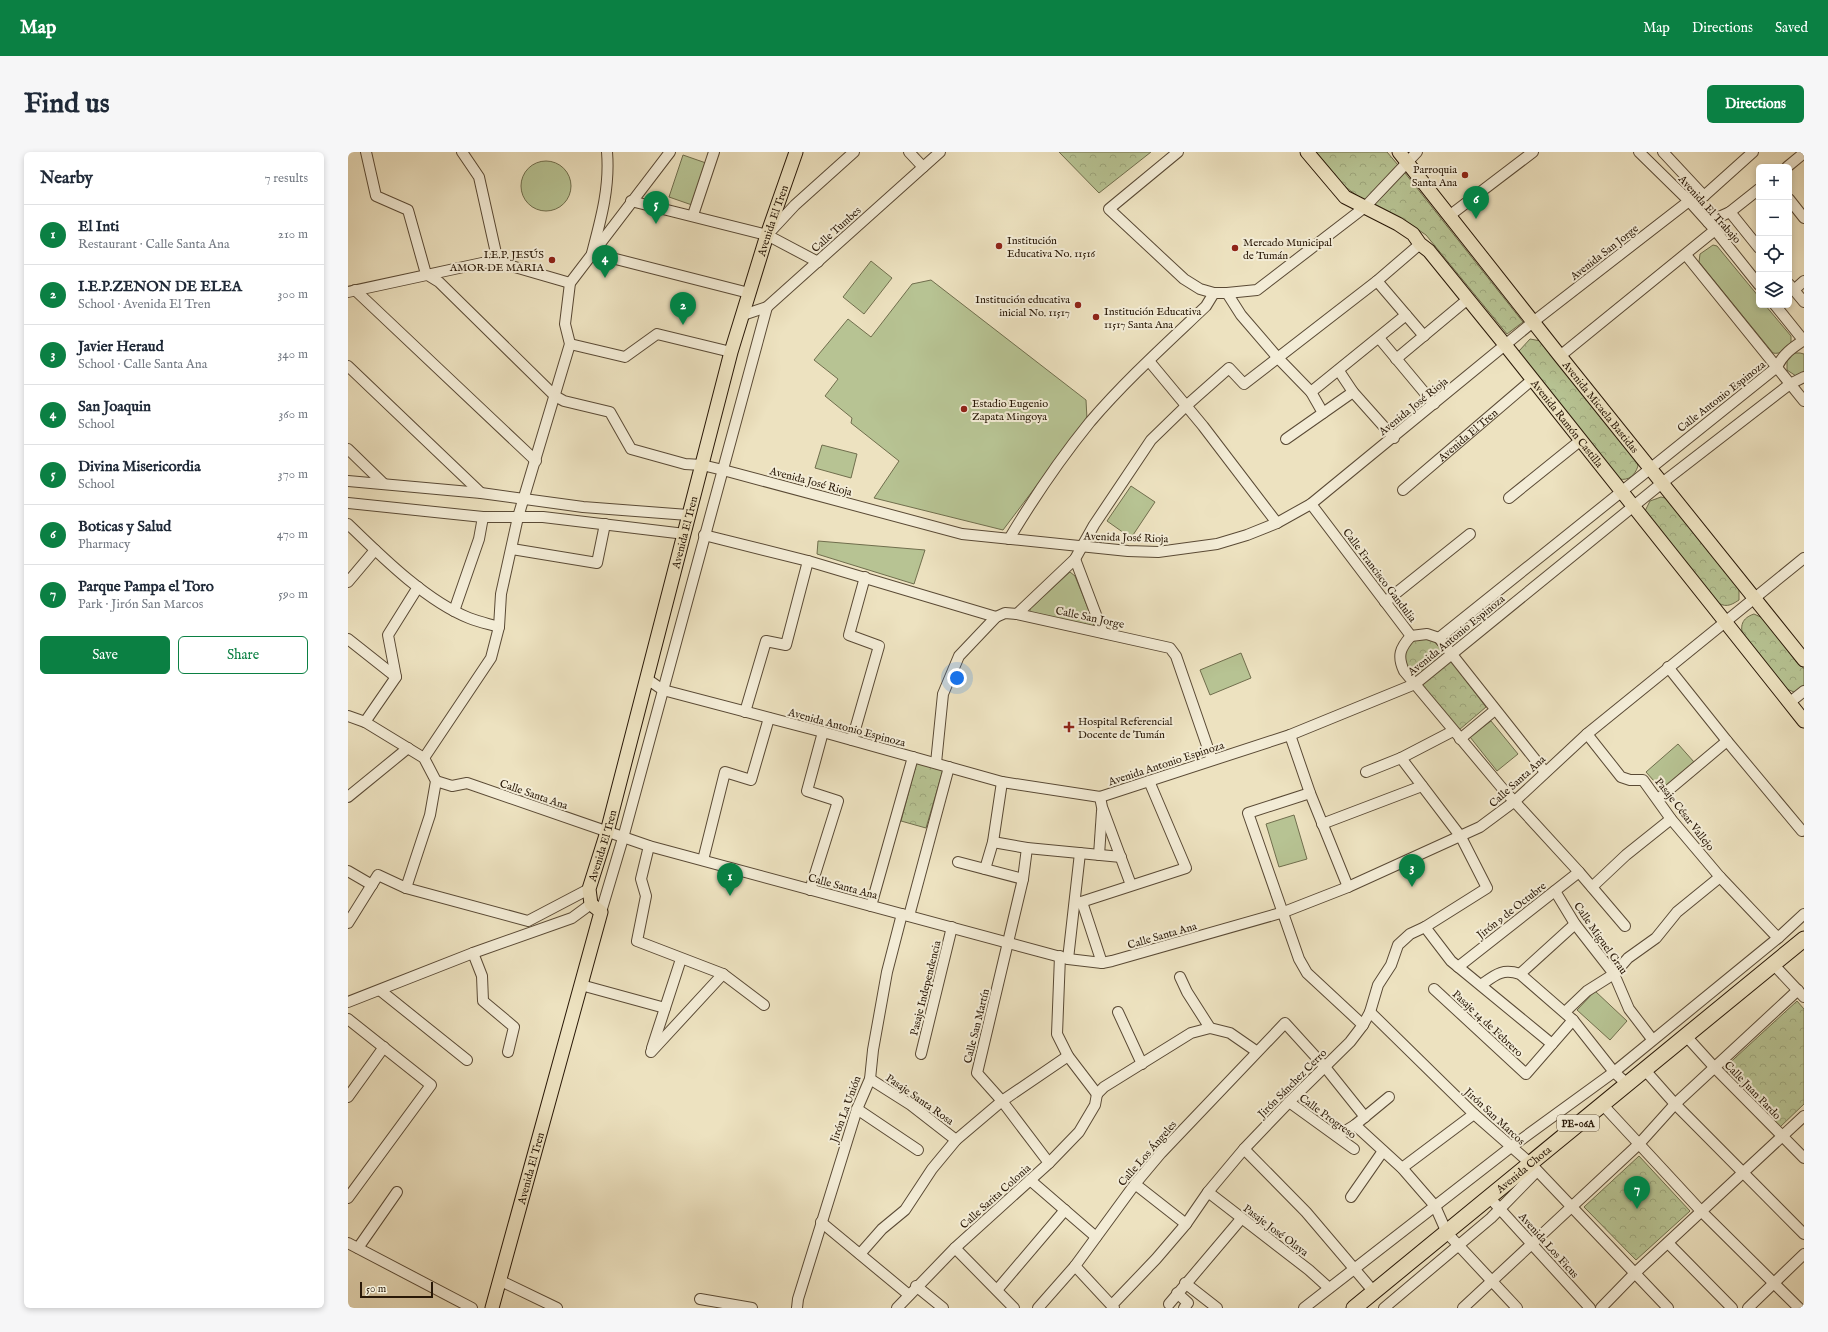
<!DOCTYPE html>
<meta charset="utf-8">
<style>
body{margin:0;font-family:"IM FELL English",serif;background:#f6f6f7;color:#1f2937}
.controls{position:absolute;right:12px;top:12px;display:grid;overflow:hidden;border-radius:6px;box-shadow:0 2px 6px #0003}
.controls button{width:36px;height:36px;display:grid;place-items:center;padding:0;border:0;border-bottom:1px solid #e0e1e3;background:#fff;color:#1f2937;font:20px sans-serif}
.scale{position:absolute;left:12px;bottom:10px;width:73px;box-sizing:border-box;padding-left:4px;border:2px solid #291807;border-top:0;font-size:11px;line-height:14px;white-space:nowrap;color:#291807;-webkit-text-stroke:3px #f3ecd6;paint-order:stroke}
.you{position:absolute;left:609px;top:526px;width:14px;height:14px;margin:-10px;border:3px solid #fff;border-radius:50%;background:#1a73e8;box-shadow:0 0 0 6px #1a73e833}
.badge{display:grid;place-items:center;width:26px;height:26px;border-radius:50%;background:#0b8043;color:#fff;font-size:13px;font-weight:700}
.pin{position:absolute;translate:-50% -33px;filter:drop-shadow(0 1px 2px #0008)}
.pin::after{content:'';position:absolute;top:21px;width:14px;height:12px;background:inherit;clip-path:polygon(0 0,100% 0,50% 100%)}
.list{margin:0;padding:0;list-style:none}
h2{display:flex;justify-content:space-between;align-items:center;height:52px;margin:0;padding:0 16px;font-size:17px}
h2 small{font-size:13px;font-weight:400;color:#747a83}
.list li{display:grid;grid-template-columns:26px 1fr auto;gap:12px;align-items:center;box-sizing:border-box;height:60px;padding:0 16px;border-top:1px solid #e0e1e3}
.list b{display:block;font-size:15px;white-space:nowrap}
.list p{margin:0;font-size:13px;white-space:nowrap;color:#747a83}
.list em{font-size:13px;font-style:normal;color:#747a83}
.actions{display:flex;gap:8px;padding:12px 16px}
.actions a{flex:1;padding:9px 0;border:1px solid #0b8043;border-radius:6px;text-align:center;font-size:14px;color:#0b8043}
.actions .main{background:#0b8043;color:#fff}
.icon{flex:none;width:22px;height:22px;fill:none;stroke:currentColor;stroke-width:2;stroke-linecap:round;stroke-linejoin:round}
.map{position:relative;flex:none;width:1456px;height:1156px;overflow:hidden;border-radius:6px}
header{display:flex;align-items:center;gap:24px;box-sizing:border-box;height:56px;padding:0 20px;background:#0b8043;color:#fff}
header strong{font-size:19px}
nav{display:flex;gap:22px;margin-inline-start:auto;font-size:14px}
.intro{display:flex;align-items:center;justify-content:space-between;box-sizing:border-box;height:96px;padding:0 24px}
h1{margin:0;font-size:28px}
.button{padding:10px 18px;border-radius:6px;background:#0b8043;color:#fff;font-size:14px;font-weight:700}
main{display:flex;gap:24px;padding:0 24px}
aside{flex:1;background:#fff;border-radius:6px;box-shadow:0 2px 6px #0003}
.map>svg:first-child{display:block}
</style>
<header>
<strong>Map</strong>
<nav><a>Map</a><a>Directions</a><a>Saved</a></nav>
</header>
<div class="intro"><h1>Find us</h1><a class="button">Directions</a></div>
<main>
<aside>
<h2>Nearby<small>7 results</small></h2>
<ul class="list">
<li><span class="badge">1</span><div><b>El Inti</b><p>Restaurant · Calle Santa Ana</p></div><em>210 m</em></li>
<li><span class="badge">2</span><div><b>I.E.P.ZENON DE ELEA</b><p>School · Avenida El Tren</p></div><em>300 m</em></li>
<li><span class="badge">3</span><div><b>Javier Heraud</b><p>School · Calle Santa Ana</p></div><em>340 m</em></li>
<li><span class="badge">4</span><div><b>San Joaquin</b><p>School</p></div><em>360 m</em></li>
<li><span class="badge">5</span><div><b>Divina Misericordia</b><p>School</p></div><em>370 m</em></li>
<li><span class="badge">6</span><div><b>Boticas y Salud</b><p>Pharmacy</p></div><em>470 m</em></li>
<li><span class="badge">7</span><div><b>Parque Pampa el Toro</b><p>Park · Jirón San Marcos</p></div><em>590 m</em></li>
</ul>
<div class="actions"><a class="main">Save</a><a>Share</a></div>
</aside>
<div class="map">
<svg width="1456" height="1156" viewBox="0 0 1456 1156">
<defs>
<pattern id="park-crowns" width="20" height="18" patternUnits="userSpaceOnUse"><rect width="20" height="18" fill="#b7c393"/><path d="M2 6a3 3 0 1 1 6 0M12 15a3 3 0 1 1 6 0" fill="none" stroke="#9da77d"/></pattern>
</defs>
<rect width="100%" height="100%" fill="#ede2c0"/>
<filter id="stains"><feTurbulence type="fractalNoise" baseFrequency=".005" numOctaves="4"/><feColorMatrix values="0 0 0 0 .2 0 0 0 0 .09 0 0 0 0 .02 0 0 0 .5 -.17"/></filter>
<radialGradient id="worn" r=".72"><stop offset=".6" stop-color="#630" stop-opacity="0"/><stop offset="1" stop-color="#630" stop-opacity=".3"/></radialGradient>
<path fill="url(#park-crowns)" stroke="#706e4d" d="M711,0h92l-52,41z
M968,0h71l11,13 -34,36 -21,-16z
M1057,21l118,149 -16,12 -81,-99 -16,-11 -37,-18z
M1182,187l11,2 95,119 2,6c-3,9 -9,15 -19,13l-99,-121 -1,-7z
M1313,345l8,2 70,89v12c-9,6 -14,8 -24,1l-70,-90 5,-10z
M1406,462l11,5 39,50v18l-2,3 -8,2 -10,-4 -40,-50c-5,-12 -2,-20 10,-24z
M1072,485l13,3 11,13 -29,24 -9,-10 -2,-15 9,-12z
M1103,509l35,46 -27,23 -38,-44z
M569,609l26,9 -17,58 -25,-7z
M1449,849l7,8v95l-25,24 -56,-59z
M1291,1004l51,55 -54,49 -52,-53z"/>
<path fill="#b7c393" stroke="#706e4d" d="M335,3l23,8 -14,42 -23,-8z
M173 34a25 25 0 1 1 50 0a25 25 0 1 1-50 0Z
M1365,93l4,1 42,51v8h6l26,31v7c-5,5 -10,12 -18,10l-74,-91 1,-8z
M523,109l21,17 -28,36 -21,-17z
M583,128l155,120 1,19 -84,111 -129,-32 25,-37 -48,-38 1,-5 -27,-22 13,-17 -24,-19 34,-41 23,18 41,-53z
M1444,201h8l4,1v19l-8,3 -9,-6v-11z
M474,293l35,9 -6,24 -36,-10z
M783,334l24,16 -24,36 -24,-17z
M470,389l107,9 -11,34 -97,-30z
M722,420l5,4 19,47 -1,3 -63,-14v-3z
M893,501l10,25 -41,17 -10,-25z
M1143,569l27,33 -21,17 -27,-34z
M1330,592l16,18 -32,28 -16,-18z
M946,663l13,44 -28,8 -13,-43z
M1247,839l32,30 -17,19 -33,-30z"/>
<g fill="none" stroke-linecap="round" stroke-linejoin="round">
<g stroke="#5a4a35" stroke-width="12">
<g id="minor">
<path d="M18,0l10,44 32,14 18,64 13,8 116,114 9,5 46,11 21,37 54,15 17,1 21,5 239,64 166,17 30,1 59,-8 30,-9 30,-12 34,-19 222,-182 156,-121 15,-5 49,-44"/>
<path d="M114,0l17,25 19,85"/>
<path d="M259,0c3,35 -6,67 -15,101l157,40"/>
<path d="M561,0l14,15"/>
<path d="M830,0l-69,57 75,70 16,10 14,4h13l30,-3 108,-83 52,-55"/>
<path d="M1291,0l50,49 26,29 44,55"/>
<path d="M1315,0l41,44"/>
<path d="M1439,15l17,-14"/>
<path d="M1441,47l15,19"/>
<path d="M283,49l136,34 51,27"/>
<path d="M1382,60l29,36"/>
<path d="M345,63l21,-63"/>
<path d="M1101,64l84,-64"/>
<path d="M1360,70l22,-10 29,-23"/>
<path d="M421,81l26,-28 59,-53"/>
<path d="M1338,103l118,146"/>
<path d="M1029,129l47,55"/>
<path d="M1441,132l15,18"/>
<path d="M7,138l181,171"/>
<path d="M1446,138l10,-9"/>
<path d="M0,140l134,-29 16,-1 72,21"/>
<path d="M879,141l14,22 37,43 33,34 12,21"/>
<path d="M1427,153l29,36"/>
<path d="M395,163l24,-8 173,-155"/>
<path d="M1031,186l55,66"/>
<path d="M222,192l55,13 32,-23 74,18"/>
<path d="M1212,204l155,-126"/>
<path d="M1048,207l72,-60"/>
<path d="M801,209l54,65 74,97"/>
<path d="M0,214l133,127"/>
<path d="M991,219l14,21 41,46"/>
<path d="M963,240l95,-77"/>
<path d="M938,287l67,-47"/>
<path d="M0,297l36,35"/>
<path d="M0,329l133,12 102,14 105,8"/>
<path id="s1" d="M1055,338l130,-111"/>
<path d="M1161,346l72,-58"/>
<path d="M0,351l135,14h60l142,17"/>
<path d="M963,352l100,132 16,-2 12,4 106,134"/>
<path d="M0,372c33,32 78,77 121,94 10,4 20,6 30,9"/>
<path d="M356,383l104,26 188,56"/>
<path d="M661,387c24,-40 51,-80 81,-117 35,-41 76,-78 116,-116l8,-13"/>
<path d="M164,397l85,14 8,-39"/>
<path d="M727,407l28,74"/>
<path d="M0,430l27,-32"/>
<path d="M1037,450l85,-68"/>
<path d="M106,459l25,-72 4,-22"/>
<path d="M669,462l58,-55 19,-34 57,-85 35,-34 43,-38 15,16 133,-103 43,-37"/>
<path d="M1063,484c-11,12 -14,20 -7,35l98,117 77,84 46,54"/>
<path d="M1091,486l338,-271c6,-13 15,-19 27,-27"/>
<path d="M0,487l48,38"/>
<path d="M1320,515l59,74 75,90"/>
<path d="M299,527l16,11 160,42 179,50 98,15 190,-62 125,-51 247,-201 128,-99 14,-7"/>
<path d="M1441,551l15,-12"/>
<path d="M397,560l21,-71 20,4 22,-84"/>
<path d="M0,564l17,6 59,36 12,23 -6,34 -24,73"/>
<path d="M17,570l31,-45 -8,-42 30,-48"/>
<path d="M1239,582l34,43 9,3h13l28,39 49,58 58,61"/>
<path d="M942,583l20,58 38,94"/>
<path d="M1112,587l35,-29"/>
<path d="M504,588l27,-94 -30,-11 16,-58"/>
<path d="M76,606l67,-100 8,-31 2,-33 17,-77 52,-173 -5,-20 5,-41 100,-131"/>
<path d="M588,611l7,-69 16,-38 37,-39 9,-4 12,1 153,34 6,8 36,104"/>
<path d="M1018,620l35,-14 52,-27"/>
<path d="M88,629l16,5 15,-3 182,63 419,113 34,4 10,-2 172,-49 64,-25 132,-60 35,-26 72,-67 217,-176"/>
<path d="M962,641l-62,20 51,146 8,14 56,52"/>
<path d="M0,645l60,-49"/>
<path d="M752,645l2,10 29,78"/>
<path d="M1310,647l69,-58"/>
<path d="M974,672l100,-38"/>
<path d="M645,690l34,6 94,9"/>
<path d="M301,694l-8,33 5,17 -9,45 86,33 41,31"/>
<path d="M679,696l-4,31 -46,194 25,28 47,62"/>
<path d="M751,703l3,-44"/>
<path d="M355,708l22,-88 26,8 18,-62"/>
<path d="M610,710l65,17"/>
<path d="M637,717l8,-27 9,-60"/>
<path d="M0,719l24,14"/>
<path d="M1244,735l34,-32 45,-36"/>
<path d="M462,738l28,-89 -31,-10 16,-59"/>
<path d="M1207,739l20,33 39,50 15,35 23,30"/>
<path d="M734,750l20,61"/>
<path d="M727,752l111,-36 -37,-87"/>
<path d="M523,754l42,-149"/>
<path d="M253,760l22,-74 144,-531"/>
<path d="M561,764l40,-149"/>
<path d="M0,771l30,-48 28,13 122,33 61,-32"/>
<path d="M1077,775l26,34 101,83"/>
<path d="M125,801l9,23 1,25 31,26 -6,25"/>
<path d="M712,804l-3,78 11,22 29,38"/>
<path d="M720,807l12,-106"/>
<path d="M1425,812l31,33"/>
<path d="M1110,815l121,-95"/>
<path d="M1172,822l55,-50"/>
<path d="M832,825l7,15 23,36"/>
<path d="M233,833l84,23"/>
<path d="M1133,833c14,-10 21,-17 39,-11l53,46 41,52 12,11"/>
<path d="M1086,837l92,85 47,-54"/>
<path d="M33,839l86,69"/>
<path d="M0,850l125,-49 99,-35 19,-14"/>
<path d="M770,860l24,52"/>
<path d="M1022,860l104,102 56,49 138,145"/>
<path d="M1217,860l22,-21 27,-17 14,-16 28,-20 21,-26 43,-35"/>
<path d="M0,867l83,66 -83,113"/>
<path d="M1338,884l29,32 89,90"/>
<path d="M304,896l29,-89"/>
<path d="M303,900l72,-78"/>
<path d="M573,902l31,-127"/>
<path d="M1296,917l31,35 129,130"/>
<path d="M522,927l41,26 45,35"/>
<path d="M749,942l7,-7 87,-54 19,-5 20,5 26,18"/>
<path d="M0,945l36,-50"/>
<path d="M941,950l65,47"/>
<path d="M1254,952l100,108 97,96"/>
<path d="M509,957l61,41"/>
<path d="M1007,973l47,43 33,38 12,27 70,75"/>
<path d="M989,984l18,-11 34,-28"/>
<path d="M896,997l62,63 68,80"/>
<path d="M1054,1016l72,-54"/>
<path d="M682,1028l66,57"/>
<path d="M787,1032l51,40"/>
<path d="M860,1040l101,78 20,18"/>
<path d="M1003,1045l32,-46"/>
<path d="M1141,1045l101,111"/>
<path d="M473,1070l88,73"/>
<path d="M0,1091l124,65"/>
<path d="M1320,1091l64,65"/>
<path d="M10,1096l39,-56"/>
<path d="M607,1096l59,60"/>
<path d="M512,1102l22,-25 23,-19 27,-41 24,-29 46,-39 66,-45"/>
<path d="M727,1114l39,42"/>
<path d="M153,1129l56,27"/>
<path d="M837,1131l32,25"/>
<path d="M568,1134l27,22"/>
<path d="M649,1138l68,-80"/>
<path d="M829,1141l11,10 -4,5"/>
<path d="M352,1147l52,9"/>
<path d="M821,1152l72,-85"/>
<path d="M764,1153l44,-46 30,-35 22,-32 36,-43 45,-47 61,-60 13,-17 7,-13 8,-27 13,-20 7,-20 12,-11 15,-7 62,-39 -26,-51 -60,-79"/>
<path d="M449,1156l1,-9 59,-190 13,-30 3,-29 14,-78 15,-58"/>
<path d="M549,1156l58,-60 94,-85 30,-31 16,-27 2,-11"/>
<path d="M690,1156l37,-42 60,-82 26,-31 124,-130 40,44 40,50"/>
<path d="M956,1156l207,-161 103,-75 164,-134 26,-24"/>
<path d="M1036,1156l107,-90 46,-47"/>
<path d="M1115,1156l176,-164 36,-40 123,-114"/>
<path d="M1253,1156l34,-35 169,-157"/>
<path d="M1400,1156l56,-54"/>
</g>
</g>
<g stroke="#291807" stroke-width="15">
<g id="major">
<path id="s2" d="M959,0l38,45 53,27 15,10 7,10 9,7 77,95 298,375"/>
<path id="s3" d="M1051,0l161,204 244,304"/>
<path id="s4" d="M144,1156l109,-396 -10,-8 -2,-15 18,-57 124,-480 36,-117 29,-83"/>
</g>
</g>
<g stroke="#291807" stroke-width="17">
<g id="highway">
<path id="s5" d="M1006,1156l450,-369"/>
</g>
</g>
<use href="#minor" stroke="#f3ecd6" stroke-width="10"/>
<use href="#major" stroke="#ede2c0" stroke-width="13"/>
<use href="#highway" stroke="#ede2c0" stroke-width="15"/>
</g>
<g fill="#8f2418" stroke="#f3ecd6" stroke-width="1.5">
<circle cx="1117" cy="23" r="4"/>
<circle cx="651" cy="94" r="4"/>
<circle cx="887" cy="96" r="4"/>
<circle cx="204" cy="108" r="4"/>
<circle cx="730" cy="153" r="4"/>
<circle cx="748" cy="165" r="4"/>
<circle cx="616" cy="257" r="4"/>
<path d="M719 569h4v4h4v4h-4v4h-4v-4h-4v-4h4z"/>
</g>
<g text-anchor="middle" stroke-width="4" stroke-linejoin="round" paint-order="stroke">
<rect fill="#f3ecd6" stroke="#665845" stroke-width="1" x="1209" y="963" width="42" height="16" rx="3"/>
<g font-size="10" font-weight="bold" fill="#291807">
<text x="1230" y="975">PE-06A</text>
</g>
<g font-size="11" fill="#291807" stroke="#f3ecd6" text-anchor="start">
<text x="1109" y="21" text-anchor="end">Parroquia<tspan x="1109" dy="13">Santa Ana</tspan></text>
<text x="659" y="92">Institución<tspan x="659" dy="13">Educativa No. 11516</tspan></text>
<text x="895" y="94">Mercado Municipal<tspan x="895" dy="13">de Tumán</tspan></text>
<text x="196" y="106" text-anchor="end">I.E.P. JESÚS<tspan x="196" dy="13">AMOR DE MARIA</tspan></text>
<text x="722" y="151" text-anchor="end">Institución educativa<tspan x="722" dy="13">inicial No. 11517</tspan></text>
<text x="756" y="163">Institución Educativa<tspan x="756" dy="13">11517 Santa Ana</tspan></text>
<text x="624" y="255">Estadio Eugenio<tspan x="624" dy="13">Zapata Mingoya</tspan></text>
<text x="730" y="573">Hospital Referencial<tspan x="730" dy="13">Docente de Tumán</tspan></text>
</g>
<g font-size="11" fill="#291807" stroke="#f3ecd6">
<text transform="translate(1362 57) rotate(48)" y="4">Avenida El Trabajo</text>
<text dy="4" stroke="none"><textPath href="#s4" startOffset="1132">Avenida El Tren</textPath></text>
<text transform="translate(488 77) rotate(-42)" y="4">Calle Tumbes</text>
<text transform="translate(1256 100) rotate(-38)" y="4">Avenida San Jorge</text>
<text transform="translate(1373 244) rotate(-38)" y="4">Calle Antonio Espinoza</text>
<text transform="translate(1065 254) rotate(-39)" y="4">Avenida José Rioja</text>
<text dy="4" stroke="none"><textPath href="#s3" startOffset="325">Avenida Micaela Bastidas</textPath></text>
<text dy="4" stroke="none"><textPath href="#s2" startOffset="381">Avenida Ramón Castilla</textPath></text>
<text dy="4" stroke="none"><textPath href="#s1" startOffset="85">Avenida El Tren</textPath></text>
<text transform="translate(463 329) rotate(15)" y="4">Avenida José Rioja</text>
<text dy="4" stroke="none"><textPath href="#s4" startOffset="808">Avenida El Tren</textPath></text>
<text transform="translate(778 385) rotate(2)" y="4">Avenida José Rioja</text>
<text transform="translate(1032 423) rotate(53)" y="4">Calle Francisco Gandulia</text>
<text transform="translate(742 465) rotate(12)" y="4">Calle San Jorge</text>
<text transform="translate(1108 483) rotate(-39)" y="4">Avenida Antonio Espinoza</text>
<text transform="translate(499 575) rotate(15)" y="4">Avenida Antonio Espinoza</text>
<text transform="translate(818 611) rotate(-18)" y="4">Avenida Antonio Espinoza</text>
<text transform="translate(1169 629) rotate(-42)" y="4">Calle Santa Ana</text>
<text transform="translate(186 642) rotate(19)" y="4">Calle Santa Ana</text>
<text transform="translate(1337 662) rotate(52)" y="4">Pasaje César Vallejo</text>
<text dy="4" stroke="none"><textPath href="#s4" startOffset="484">Avenida El Tren</textPath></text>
<text transform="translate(495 734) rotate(15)" y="4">Calle Santa Ana</text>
<text transform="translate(1163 758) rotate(-38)" y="4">Jirón 9 de Octubre</text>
<text transform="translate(814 783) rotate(-16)" y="4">Calle Santa Ana</text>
<text transform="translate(1253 786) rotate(55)" y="4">Calle Miguel Grau</text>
<text transform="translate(577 836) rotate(-76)" y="4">Pasaje Independencia</text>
<text transform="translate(1140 871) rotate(43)" y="4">Pasaje 14 de Febrero</text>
<text transform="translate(628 874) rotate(-76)" y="4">Calle San Martín</text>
<text transform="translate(944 931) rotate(-45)" y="4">Jirón Sánchez Cerro</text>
<text transform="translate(1405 938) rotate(46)" y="4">Calle Juan Pardo</text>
<text transform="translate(572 947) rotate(35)" y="4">Pasaje Santa Rosa</text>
<text transform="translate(497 957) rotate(-70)" y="4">Jirón La Unión</text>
<text transform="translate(980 964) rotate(36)" y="4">Calle Progreso</text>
<text transform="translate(1147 964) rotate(43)" y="4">Jirón San Marcos</text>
<text transform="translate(799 1001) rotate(-49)" y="4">Calle Los Ángeles</text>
<text dy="4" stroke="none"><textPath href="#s4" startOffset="145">Avenida El Tren</textPath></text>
<text dy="4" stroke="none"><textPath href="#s5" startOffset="219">Avenida Chota</textPath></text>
<text transform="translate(647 1044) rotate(-42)" y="4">Calle Sarita Colonia</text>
<text transform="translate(928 1078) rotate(37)" y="4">Pasaje José Olaya</text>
<text transform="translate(1201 1093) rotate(48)" y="4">Avenida Los Ficus</text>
</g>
</g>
<rect width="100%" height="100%" filter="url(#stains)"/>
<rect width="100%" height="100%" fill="url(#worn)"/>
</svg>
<div class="controls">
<button>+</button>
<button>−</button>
<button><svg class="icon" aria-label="locate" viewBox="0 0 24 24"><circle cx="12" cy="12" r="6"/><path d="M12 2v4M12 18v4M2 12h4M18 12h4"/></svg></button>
<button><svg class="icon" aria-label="layers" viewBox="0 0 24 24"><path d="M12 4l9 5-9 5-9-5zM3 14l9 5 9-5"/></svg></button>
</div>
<div class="scale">50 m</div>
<div class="you"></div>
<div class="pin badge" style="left:382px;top:744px">1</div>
<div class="pin badge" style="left:335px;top:173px">2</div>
<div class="pin badge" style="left:1064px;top:735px">3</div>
<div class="pin badge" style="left:257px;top:126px">4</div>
<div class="pin badge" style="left:308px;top:72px">5</div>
<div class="pin badge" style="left:1128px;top:67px">6</div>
<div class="pin badge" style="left:1289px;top:1057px">7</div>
</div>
</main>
